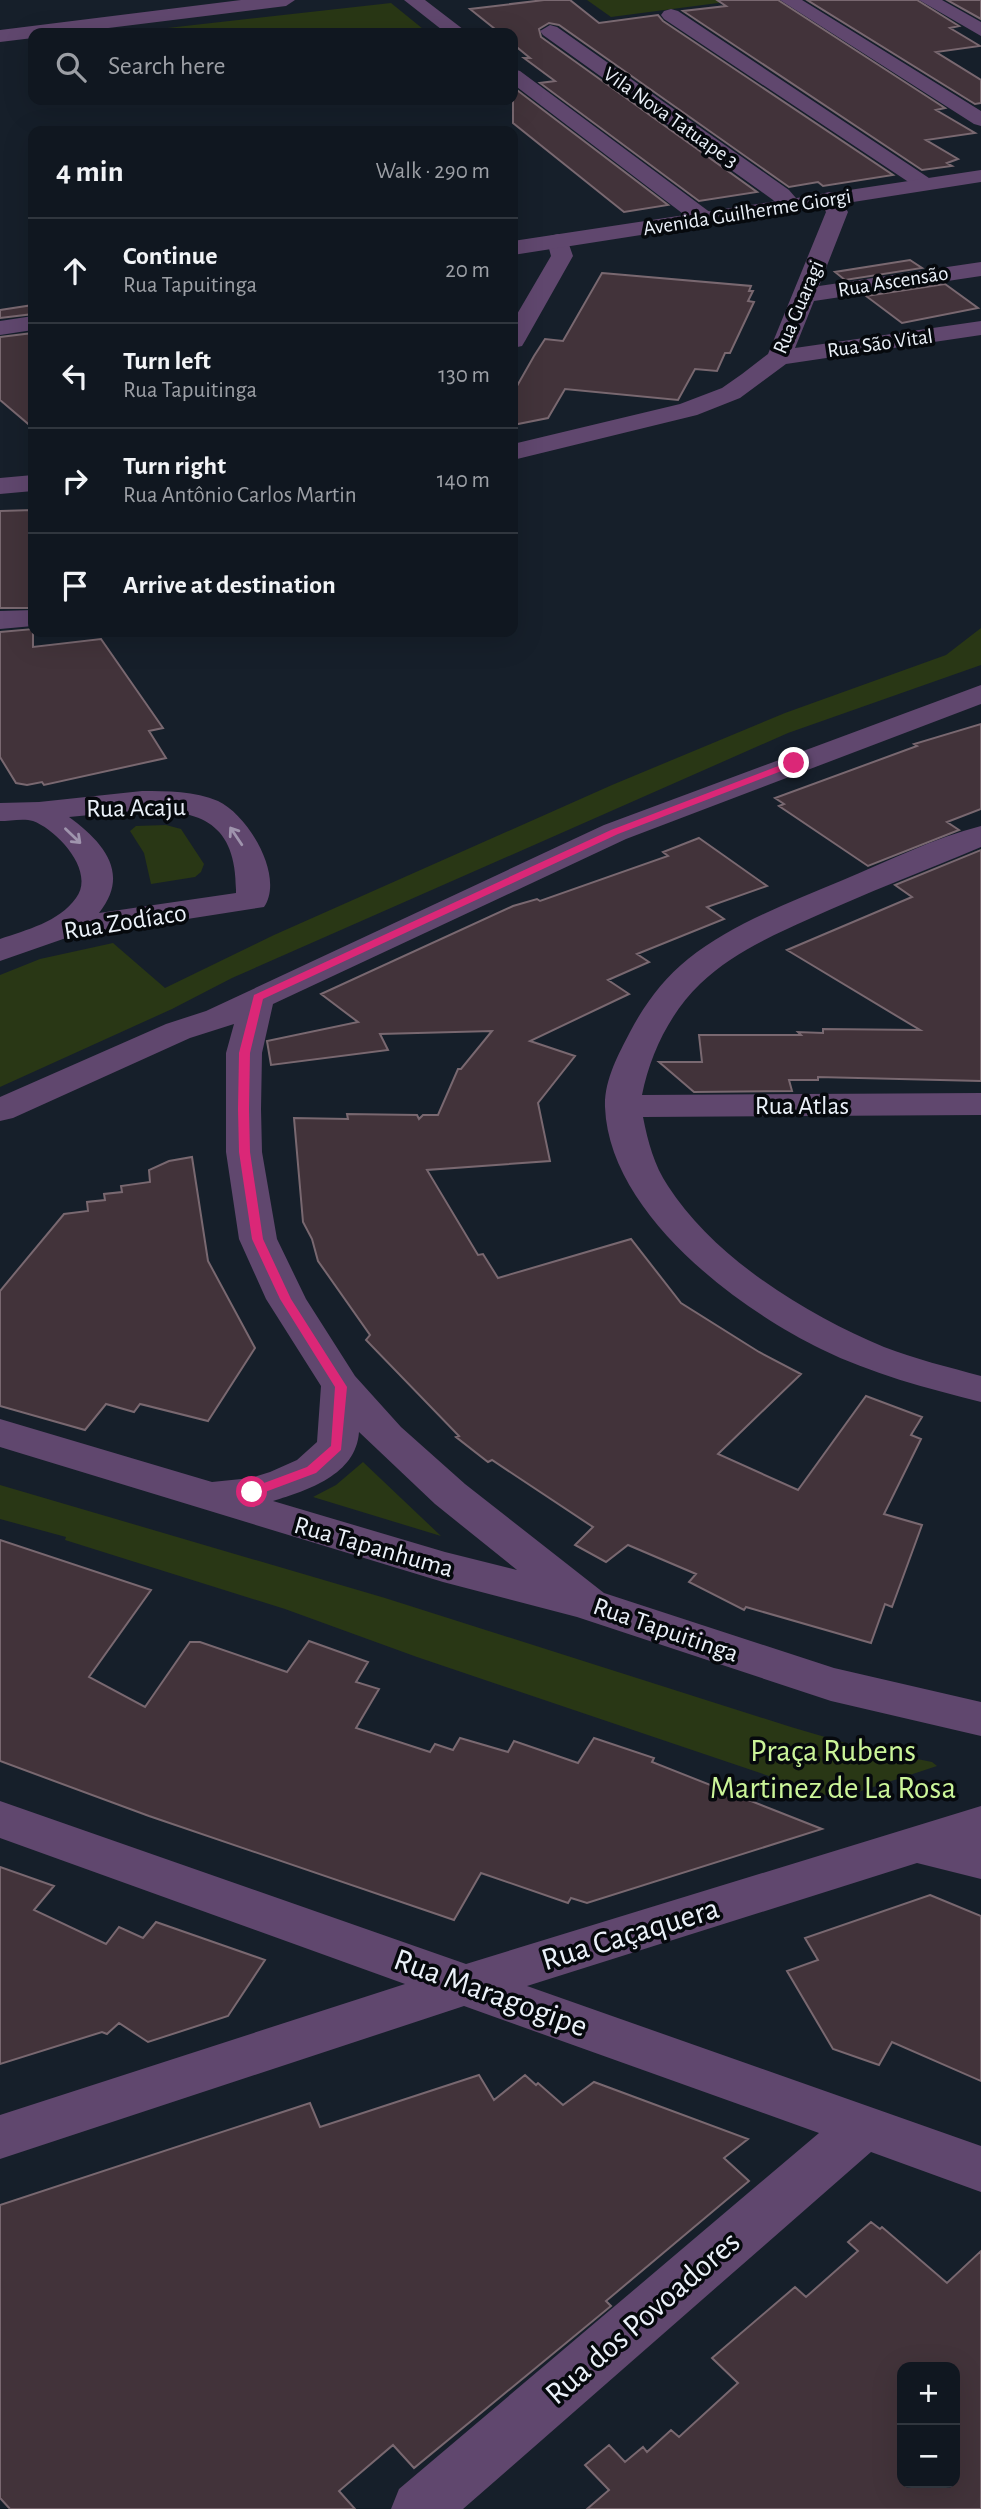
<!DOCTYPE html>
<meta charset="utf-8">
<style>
body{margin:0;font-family:"Alegreya Sans",sans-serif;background:#1e242d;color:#f1f3f6}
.controls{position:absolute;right:21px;bottom:21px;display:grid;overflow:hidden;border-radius:14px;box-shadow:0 7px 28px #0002}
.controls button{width:63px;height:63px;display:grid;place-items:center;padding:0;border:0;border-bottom:2px solid #30363e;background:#101720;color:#f1f3f6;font:35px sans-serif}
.stop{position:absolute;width:21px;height:21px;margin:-16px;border:5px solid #db2777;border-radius:50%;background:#fff}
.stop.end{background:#db2777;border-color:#fff;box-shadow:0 2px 7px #0008}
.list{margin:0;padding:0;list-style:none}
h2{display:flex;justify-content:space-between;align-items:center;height:91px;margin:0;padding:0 28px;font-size:30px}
h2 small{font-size:23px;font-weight:400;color:#9c9fa5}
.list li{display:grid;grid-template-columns:46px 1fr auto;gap:21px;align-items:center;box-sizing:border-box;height:105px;padding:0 28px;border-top:2px solid #30363e}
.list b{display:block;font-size:26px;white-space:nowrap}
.list p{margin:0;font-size:23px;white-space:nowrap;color:#9c9fa5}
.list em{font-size:23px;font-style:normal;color:#9c9fa5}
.icon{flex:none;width:38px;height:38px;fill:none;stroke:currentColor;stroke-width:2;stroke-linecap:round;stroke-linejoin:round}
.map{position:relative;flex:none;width:981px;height:2509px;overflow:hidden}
.search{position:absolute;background:#101720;box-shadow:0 7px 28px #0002;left:28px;top:28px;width:490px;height:77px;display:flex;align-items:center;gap:18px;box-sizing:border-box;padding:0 24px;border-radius:14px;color:#9c9fa5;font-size:26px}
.panel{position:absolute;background:#101720;box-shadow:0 7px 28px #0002;left:28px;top:126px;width:490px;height:511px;border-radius:14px}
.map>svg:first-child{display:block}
</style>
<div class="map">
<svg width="981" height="2509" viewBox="0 0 981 2509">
<rect width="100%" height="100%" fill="#161f2a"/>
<path fill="#293715" d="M587,0h154l-130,17z
M391,3l37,30h-305z
M981,628v37l-193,68 -556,245 -60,31 -172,78v-112l40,-16 73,-16 52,45 109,-53 338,-150 173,-72 161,-58z
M166,825l15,4 23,35 -3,8 -6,5 -44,7 -7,-31 -14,-22 6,-5z
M363,1462l78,74 -128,-39 23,-12z
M0,1485l385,113 406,129 68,20 73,15 5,4 -100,33 -420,-142 -132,-48 -220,-69 1,-3 -66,-18z"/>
<path fill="#42333a" stroke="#796870" stroke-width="2" fill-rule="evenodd" d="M544,0h26l29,23 59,-8 5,6 230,154 -70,11 -5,-4 -29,5 -230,-162 -10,-2 -10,6 2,8 216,155 -58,9 -159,-118 15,-2 -31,-23h6l-17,-14v-11h-13l-30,-24z
M717,0h61l167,108 -9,2 39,23 -49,7 32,19 -11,4 5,3 -30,4 -239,-159 43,-5z
M807,0h110l42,26 -9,2 30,18 -44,6 45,28v23l-6,1z
M947,0h34v19z
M513,87l155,118 -44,7 -111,-89z
M910,260l12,8 -77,12 -10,-8z
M602,273l149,13 -2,5h4l-5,10 6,1 -24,51h-5l-8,18 -22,-2 -17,31 -113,-11 -17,29 -35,7v-32l21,-37 11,-17 18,2z
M945,284l33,24 -76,15 -36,-27z
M33,305v9l-33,4v-8z
M33,333v95l-33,-28v-63z
M33,510v98h-33v-97z
M33,629v18l68,-8 62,89 -14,3 17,27 -122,27 -2,-3 -15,3 -11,-2 -16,-26v-125z
M981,724v85l-34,13 12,8 -91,36 -89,-60 5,-2 -9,-6 142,-52 -3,-2z
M699,838l68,48 -60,21 17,12 -87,35 12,8 -41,18 21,14 -99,47 45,15 -37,47 12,58 -123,9 51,85 5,-1 15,24 133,-39 50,64 78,49 42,22 -83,80 80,36 68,-94 56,21 -11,18 10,4 -37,75 38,11 -30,82 -7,-3 -14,39 -125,-36 -2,3 -55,-28 7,-8 -68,-29 -22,17 -31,-17 18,-18 -101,-67 -4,2 -32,-25 3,-1 -93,-96 4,-5 -52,-74 -6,-22 -9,-17 -9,-104 54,1 -1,-5 70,1 2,4 4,-4h15l20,-46h3l31,-38 -112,3 8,16 -117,15 -4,-24 91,-19 -37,-28 192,-88 24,-7 3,2 128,-45 -5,-4z
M981,850v231l-163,-4v3h-29l3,11 -98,1 -35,-30h43l-3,-27h102l-3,-3 25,1v-4l97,1 -133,-80 125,-53 -17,-12z
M192,1157l16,104 47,87 -47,73 -68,-17 -6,8 -28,-8 -21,26 -85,-24v-115l64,-77 24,-3 -1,-9 18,-2 -1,-6 18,-2 -1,-6 29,-4 -1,-12 20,-9z
M0,1540l151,50 -62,87 56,30 45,-65h10l87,30 22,-31 59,21 -12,20 23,7 -23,39 74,24 5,-8 18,6 7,-12 48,14 6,-11 64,22 16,-25 60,20 -2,4 170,67 -235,74 -16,-5 -3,5 -87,-30 -27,47 -305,-104 -149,-55z
M0,1867l54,19 -20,24 72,34 13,-17 24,11 13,-16 109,38 -37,56 -80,26 -29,-19 -12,11 -5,-2 -102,32z
M930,1895l51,21v165l-89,-39 -13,23 -46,-16 -46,-78 31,-11 -13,-22z
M479,2075l15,25 31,-25 11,10 2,-2 25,22 31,-23 154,57 -24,19 25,23 -143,120 5,5 -197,162 -21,-23 -54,46 16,18h-345l-10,-11v-293l310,-102 10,24z
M871,2222l9,7 2,-2 65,56 34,-32v258h-394l22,-19 -24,-25 24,-20 16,17 18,-15 4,5 24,-22 8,7 59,-54 -26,-25 83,-71 11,10 52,-46 -10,-9zM902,2367h53v116h-53z"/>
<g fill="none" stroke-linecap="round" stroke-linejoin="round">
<path fill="#60476e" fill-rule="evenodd" d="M241,0h54l-9,6 -218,27h-35v5l-33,4v-12z
M404,0h21l43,33h-22z
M780,0h22l179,111v15l-7,-2z
M919,0h23l39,22v14z
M671,9l7,2 260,173 -3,5h-16l-255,-170 -3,-4 3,-4z
M550,25l7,2 232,163 13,15 -3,5h-16l-10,-10 -230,-165 -3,-4z
M513,69l7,2 191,142 3,5 -3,5h-16l-182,-139z
M829,192l8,2 11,18 -29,74 162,-24v14l-167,25 -19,47 186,-27v14l-195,29 -46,34 -43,17 -184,45v-16l167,-40 42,-16 20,-14 26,-20 58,-142 -8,-13 3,-5z
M558,234l8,2 7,20 -48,85 -3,5 -9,2v-27l38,-65 -4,-15 3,-5z
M33,475v16l-33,3v-16z
M33,610v16l-33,3v-18z
M981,685v19l-355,135 -353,165 -11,49 -1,56 1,43 15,87 29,60 49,77 46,51 64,57 139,109 230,75 147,34v34l-150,-35 -254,-84 -134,-35 -443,-135v-28l212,63 39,-4 19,-6 27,-12 20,-18 4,-56 -55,-87 -27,-60 -13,-87v-99l8,-29 -44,14 -177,80 -13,3v-24l166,-73 40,-13 398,-186zM359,1432l76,72 82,66 -72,-18 -172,-51c35,-11 83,-26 86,-69z
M142,791c25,0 53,0 76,10 30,14 67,75 46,106l-198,31 -66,23v-22c26,-9 59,-17 76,-41 20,-27 -19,-68 -43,-77 -9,-3 -24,0 -33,0v-18l39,-1zM142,810c61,0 95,14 94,83l-137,20c32,-40 4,-71 -30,-96z
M981,826v21c-57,24 -115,46 -172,72 -38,17 -78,35 -109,65 -30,29 -50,70 -58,111l339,-2v22l-338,2c5,25 11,48 25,69 46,72 139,129 216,161 31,12 64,20 97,29v26c-55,-14 -109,-28 -160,-53 -86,-42 -212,-137 -216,-242 -1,-26 13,-52 25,-75 14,-27 34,-54 58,-73 45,-36 103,-57 155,-79 45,-19 91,-42 138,-54z
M0,1801l466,163 515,-158v73l-64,-16 -390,123 454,160v46l-110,-40 -408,357h-72l8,-20 420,-356 -355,-127 -464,153v-44l405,-131 -405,-146z"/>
<path fill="#60476e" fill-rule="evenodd" d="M981,170v12l-468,73v-14z
M33,316v14l-33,5v-14z"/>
</g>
<defs><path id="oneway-shaft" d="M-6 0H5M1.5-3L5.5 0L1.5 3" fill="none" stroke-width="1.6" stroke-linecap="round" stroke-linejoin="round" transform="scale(1.75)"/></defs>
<g stroke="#9f94ad">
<use href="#oneway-shaft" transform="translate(73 836) rotate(44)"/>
<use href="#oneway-shaft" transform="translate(236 836) rotate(-124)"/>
</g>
<path fill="#db2777" d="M794,760l5,3 -2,2 -179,69 -355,165 -13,54 -1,56 1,43 13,87 28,60 56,88 -6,63 -25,23 -59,22h-9v-6l59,-22 24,-21 4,-59 -55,-88 -28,-60 -13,-87 -1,-43 1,-56 15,-58 357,-165z"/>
<g text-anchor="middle" stroke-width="7" stroke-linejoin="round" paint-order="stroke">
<g font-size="21" fill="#ebf1f9" stroke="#06090d">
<text transform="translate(671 117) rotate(35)" y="7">Vila Nova Tatuape 3</text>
<text transform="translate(747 212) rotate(-9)" y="7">Avenida Guilherme Giorgi</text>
<text transform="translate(893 281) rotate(-9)" y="7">Rua Ascensão</text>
<text transform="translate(798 307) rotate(-67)" y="7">Rua Guaragi</text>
<text transform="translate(880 343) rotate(-8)" y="7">Rua São Vital</text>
</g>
<g font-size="26" fill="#ebf1f9" stroke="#06090d">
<text transform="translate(136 807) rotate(-1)" y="9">Rua Acaju</text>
<text transform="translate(125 921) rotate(-9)" y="9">Rua Zodíaco</text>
<text x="802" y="1114">Rua Atlas</text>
<text transform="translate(374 1546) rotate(16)" y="9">Rua Tapanhuma</text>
<text transform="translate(666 1629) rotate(19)" y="9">Rua Tapuitinga</text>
</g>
<g font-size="32" fill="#cbf599" stroke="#06090d">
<text x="833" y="1761">Praça Rubens<tspan x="833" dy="37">Martinez de La Rosa</tspan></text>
</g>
<g font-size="32" fill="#ebf1f9" stroke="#06090d">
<text transform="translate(630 1933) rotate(-17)" y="11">Rua Caçaquera</text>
<text transform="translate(491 1992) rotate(20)" y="11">Rua Maragogipe</text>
<text transform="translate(642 2317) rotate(-41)" y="11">Rua dos Povoadores</text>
</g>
</g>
</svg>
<div class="controls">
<button>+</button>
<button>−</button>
</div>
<div class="stop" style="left:252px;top:1492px"></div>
<div class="stop end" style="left:794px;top:763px"></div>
<div class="search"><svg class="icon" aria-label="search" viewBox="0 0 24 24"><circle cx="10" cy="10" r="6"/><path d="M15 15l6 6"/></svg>Search here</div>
<section class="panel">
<h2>4 min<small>Walk · 290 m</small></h2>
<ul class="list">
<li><svg class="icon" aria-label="ahead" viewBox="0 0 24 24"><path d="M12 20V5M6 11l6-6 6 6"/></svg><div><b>Continue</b><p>Rua Tapuitinga</p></div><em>20 m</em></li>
<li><svg class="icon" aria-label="left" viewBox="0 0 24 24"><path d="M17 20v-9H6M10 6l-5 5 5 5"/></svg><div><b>Turn left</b><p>Rua Tapuitinga</p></div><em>130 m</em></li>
<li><svg class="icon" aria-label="right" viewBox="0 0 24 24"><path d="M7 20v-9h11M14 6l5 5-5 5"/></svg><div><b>Turn right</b><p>Rua Antônio Carlos Martin</p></div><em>140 m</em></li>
<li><svg class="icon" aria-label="arrive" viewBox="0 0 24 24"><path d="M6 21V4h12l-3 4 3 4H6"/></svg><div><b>Arrive at destination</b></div></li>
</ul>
</section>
</div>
